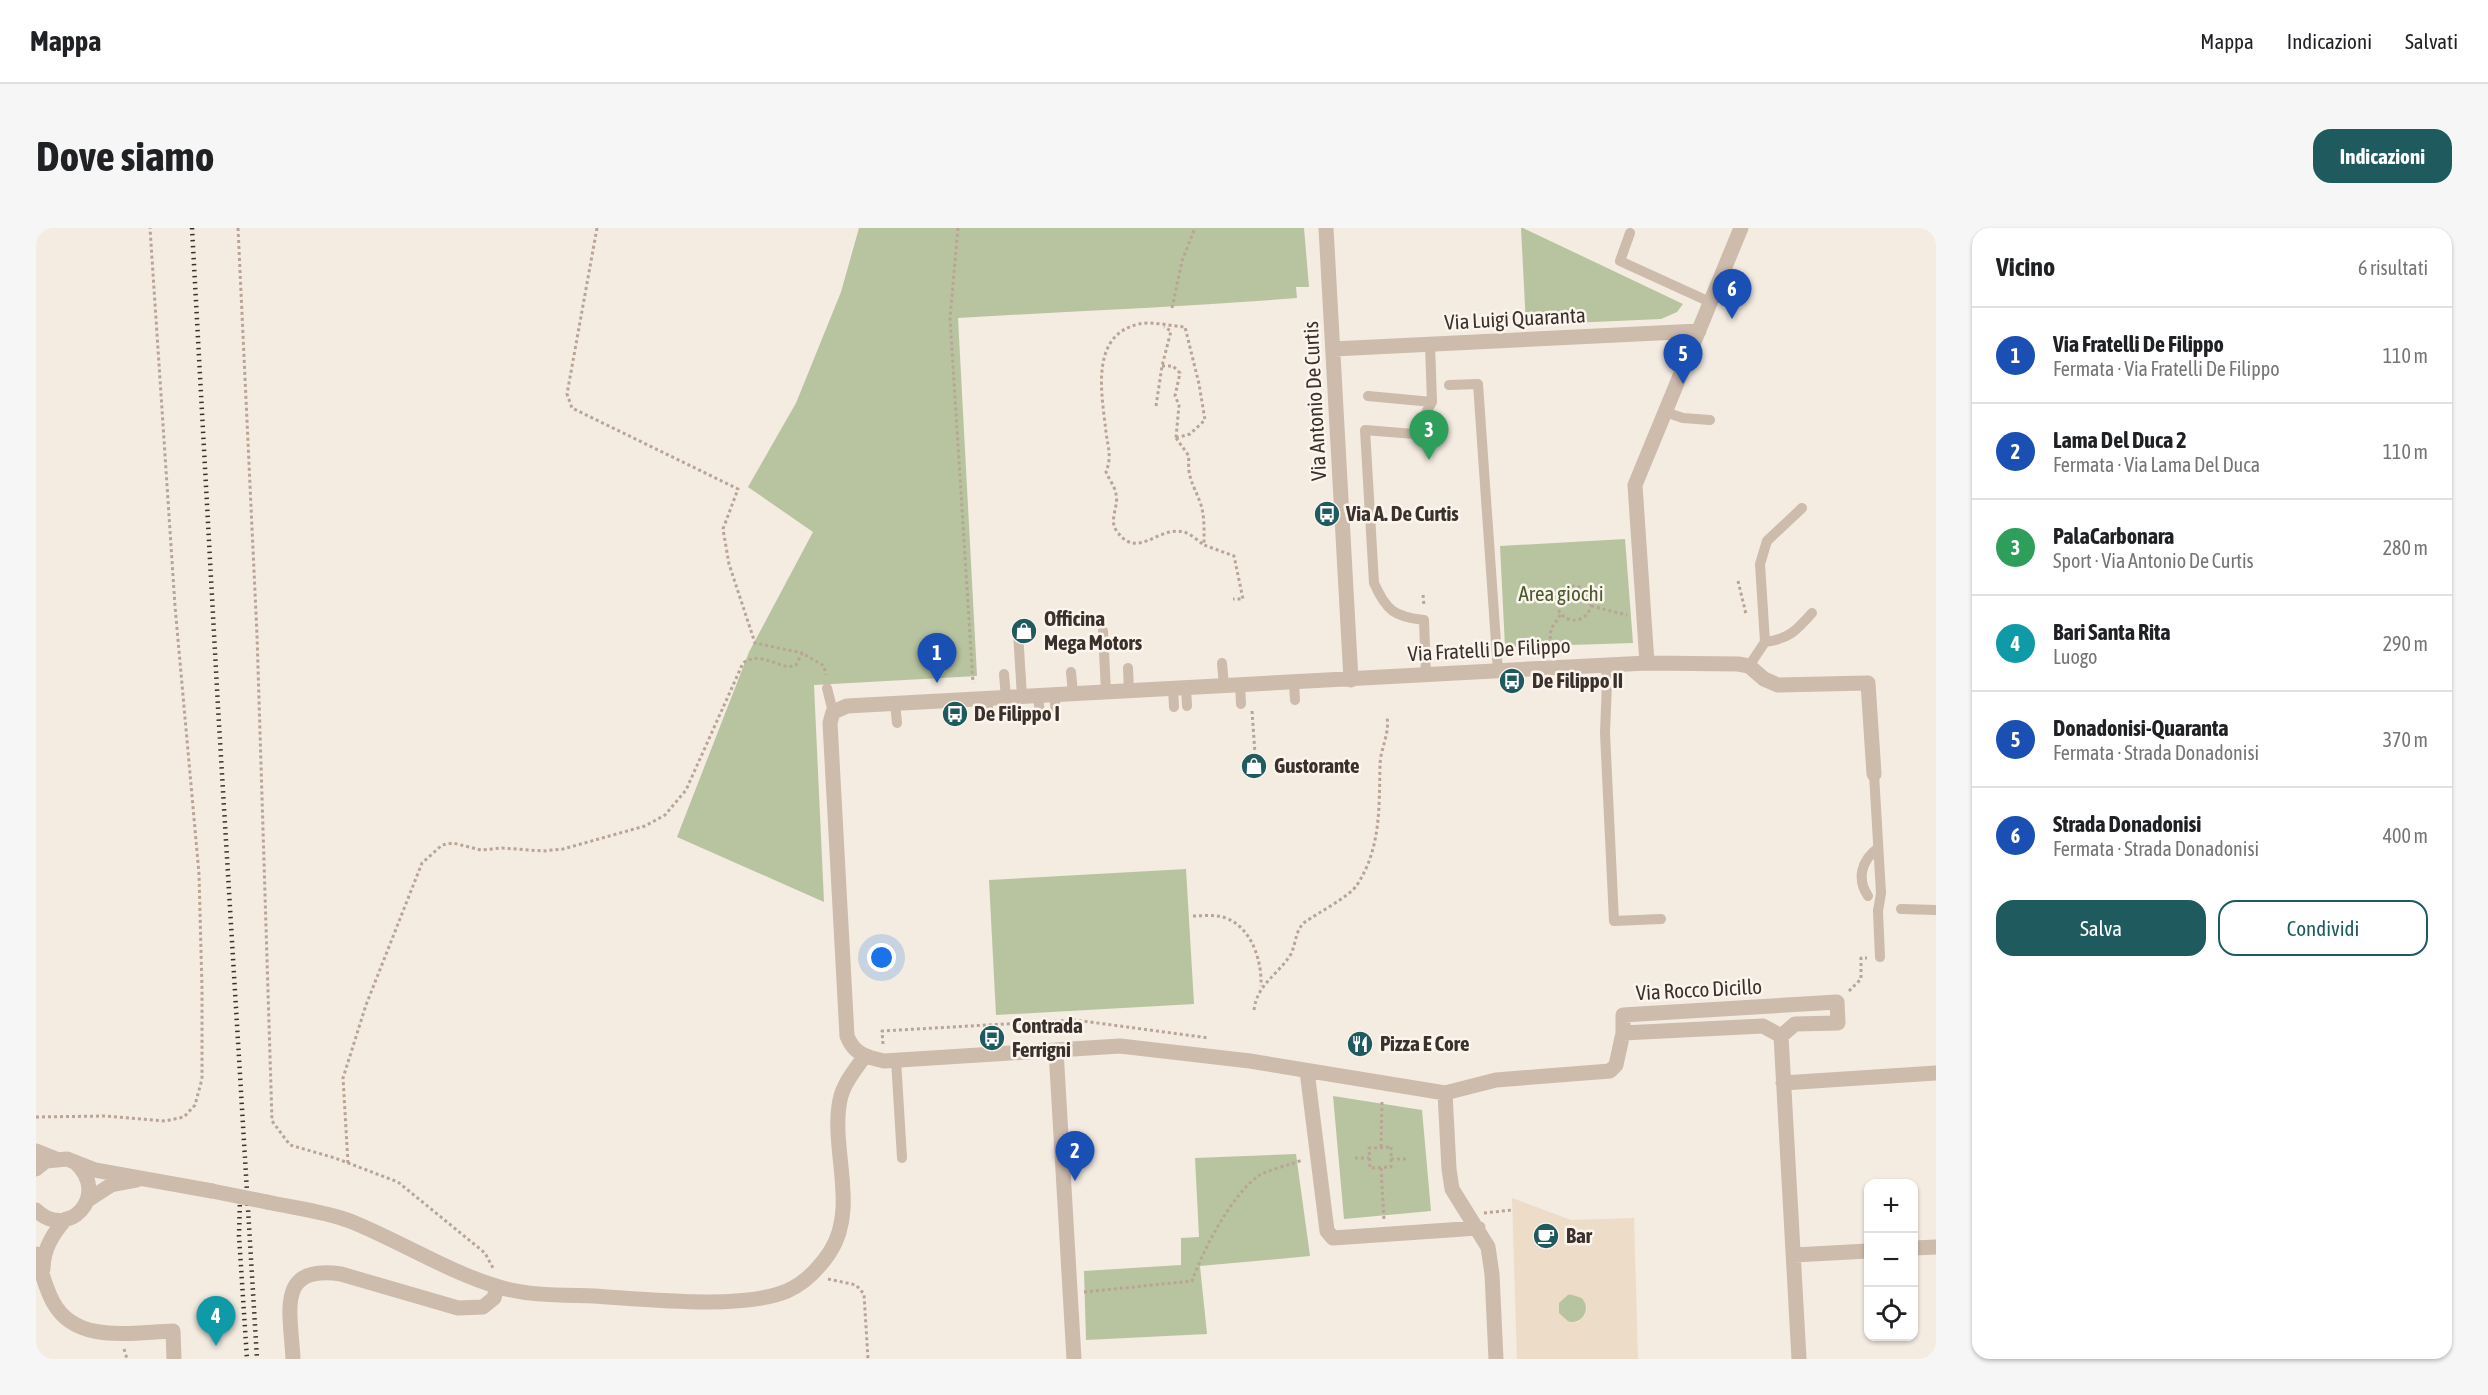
<!DOCTYPE html>
<html lang="it">
<meta charset="utf-8">
<style>
body{margin:0;font-family:"Asap Condensed",sans-serif;background:#f6f6f6;color:#202124}
.controls{position:absolute;right:18px;bottom:18px;display:grid;overflow:hidden;border-radius:12px;box-shadow:0 2px 4px #0004}
.controls button{width:54px;height:54px;display:grid;place-items:center;padding:0;border:0;border-bottom:2px solid #e0e0e0;background:#fff;color:#202124;font:30px sans-serif}
.you{position:absolute;left:846px;top:730px;width:21px;height:21px;margin:-15px;border:4px solid #fff;border-radius:50%;background:#1a73e8;box-shadow:0 0 0 9px #1a73e833}
.badge{display:grid;place-items:center;width:39px;height:39px;border-radius:50%;background:#1f5a5e;color:#fff;font-size:20px;font-weight:700}
.pin{position:absolute;translate:-50% -50px;filter:drop-shadow(0 2px 3px #0008)}
.pin::after{content:'';position:absolute;top:32px;width:21px;height:18px;background:inherit;clip-path:polygon(0 0,100% 0,50% 100%)}
.list{margin:0;padding:0;list-style:none}
h2{display:flex;justify-content:space-between;align-items:center;height:78px;margin:0;padding:0 24px;font-size:26px}
h2 small{font-size:20px;font-weight:400;color:#757577}
.list li{display:grid;grid-template-columns:39px 1fr auto;gap:18px;align-items:center;box-sizing:border-box;height:96px;padding:0 24px;border-top:2px solid #e0e0e0}
.list b{display:block;font-size:22px;white-space:nowrap}
.list p{margin:0;font-size:20px;white-space:nowrap;color:#757577}
.list em{font-size:20px;font-style:normal;color:#757577}
.actions{display:flex;gap:12px;padding:18px 24px}
.actions a{flex:1;padding:14px 0;border:2px solid #1f5a5e;border-radius:18px;text-align:center;font-size:21px;color:#1f5a5e}
.actions .main{background:#1f5a5e;color:#fff}
.icon{flex:none;width:33px;height:33px;fill:none;stroke:currentColor;stroke-width:2;stroke-linecap:round;stroke-linejoin:round}
.map{position:relative;flex:none;width:1900px;height:1131px;overflow:hidden;border-radius:18px}
header{display:flex;align-items:center;gap:36px;box-sizing:border-box;height:84px;padding:0 30px;background:#fff;border-bottom:2px solid #e0e0e0}
header strong{font-size:28px}
nav{display:flex;gap:33px;margin-inline-start:auto;font-size:21px}
.intro{display:flex;align-items:center;justify-content:space-between;box-sizing:border-box;height:144px;padding:0 36px}
h1{margin:0;font-size:42px}
.button{padding:15px 27px;border-radius:18px;background:#1f5a5e;color:#fff;font-size:21px;font-weight:700}
main{display:flex;gap:36px;padding:0 36px}
aside{flex:1;background:#fff;border-radius:18px;box-shadow:0 2px 4px #0004}
.map>svg:first-child{display:block}
</style>
<header>
<strong>Mappa</strong>
<nav><a>Mappa</a><a>Indicazioni</a><a>Salvati</a></nav>
</header>
<div class="intro"><h1>Dove siamo</h1><a class="button">Indicazioni</a></div>
<main>
<div class="map">
<svg width="1900" height="1131" viewBox="0 0 1900 1131">
<rect width="100%" height="100%" fill="#f4ebe1"/>
<path fill="#b8c4a0" d="M823,0h445l5,59h-13l1,11c-113,9 -226,13 -339,20l19,358 -163,9 10,217 -147,-65 72,-185 64,-120 -65,-45 48,-84 45,-111z
M1485,0h2l160,76 -6,8 -16,7 -135,6z
M1589,311l8,104 -128,4 -5,-101z
M1150,641l8,135 -198,11 -7,-135z
M1297,868l89,14 9,101 -87,8z
M1260,926l14,102 -110,10 7,68 -121,6 -2,-69 97,-6v-27l18,-1 -4,-79z
M1522 1080a14 14 0 1 1 28 0a14 14 0 1 1-28 0Z"/>
<path fill="#ecdcc8" fill-rule="evenodd" d="M1476,970l59,22 63,-2 4,141h-121zM1533,1066l13,4 5,8 -2,9 -7,7h-9l-10,-9v-10z"/>
<g fill="none" stroke-linecap="round" stroke-linejoin="round">
<path stroke="#7fb0b2" stroke-width="5" d="M1898,0l2,3"/>
<path stroke="#b9a596" stroke-width="3" stroke-dasharray="3 3" stroke-linecap="butt" d="M202,0l19,407 15,486 18,24 45,13 63,24 87,71 8,15
M561,0l-30,166 5,14 166,81 -15,40 6,35 26,79 47,10
M922,0l-8,90 23,365
M1136,80l10,-47 13,-33
M1126,138h11l7,7 -5,23 4,9 -3,33
M1120,178l6,-40 9,-35 -7,-4
M1140,210l14,-4 15,-14 -6,-36 -14,-57c-15,-1 -32,-6 -46,-3 -50,11 -37,71 -33,108 2,16 6,24 0,40 3,7 9,15 10,22 3,12 -7,25 0,36 21,32 42,-5 68,2 7,2 14,9 20,13
M1140,210l13,18c-2,22 4,27 11,46 5,13 4,29 4,43l30,11 9,43h-10
M1702,353l8,33
M1521 375a17 17 0 1 1 34 0a17 17 0 1 1-34 0Z
M1387,367l1,11
M1555,378l36,9
M1513,423l2,-22 10,-15
M1216,483l3,43
M1157,688c11,0 22,-2 33,2 26,10 36,43 35,68
M1813,763l12,-12v-21h6
M1218,782c3,-26 24,-35 37,-56 5,-10 4,-24 14,-32 13,-9 45,-26 52,-37 24,-37 22,-77 23,-119 0,-17 10,-32 7,-49
M847,816l-1,-13 193,-11 134,18
M0,889l70,-1 59,5 19,-4 11,-12 7,-26v-90l-3,-115 -24,-268 -25,-378
M1345,919l1,-47
M1355,919v20l-21,1 -1,-20z
M1319,930h14
M1355,931h15
M312,935l-5,-85 23,-73 56,-142 20,-18 11,-2 28,7 21,-2 41,3 20,-2 82,-23 20,-11 21,-25 57,-127c15,-11 30,1 46,4l7,-2 6,-12 22,13 2,9
M1345,940l3,52
M1448,985l28,-3
M792,1051l28,6 8,9 4,65
M1048,1064l108,-11c11,-31 39,-85 66,-105 7,-5 35,-12 44,-16
M181,1087l9,-1v15h3
M88,1121l3,10"/>
<path stroke="#cdbbac" stroke-width="10" d="M1594,5l-10,28 90,41
M1413,157l29,-1 20,287
M1332,168l64,6
M1629,184l18,6 27,2
M1067,403l3,61
M1729,414l-5,-78 7,-23 35,-33
M1186,435l2,23
M1570,437l1,18 -2,50 9,188 47,-2
M1713,438l16,-24c24,-3 31,-11 47,-29
M1092,440l1,23
M1035,444l2,22
M968,446l2,24
M1390,447l-2,-55c-30,-3 -38,-10 -50,-37l-9,-153 49,4 18,-32 -2,-58
M1258,455l1,17
M1204,457l1,19
M791,460l6,24
M1137,460l1,19
M1150,460l1,18
M1018,467l2,18
M1002,468l2,18
M986,469l-4,-65 9,-1
M951,470l2,19
M859,475l2,20
M1838,546l7,119
M1832,668c-12,-18 -6,-36 10,-48
M1865,681l35,1
M1842,683l2,46
M860,832l6,98"/>
<path stroke="#cdbbac" stroke-width="15" d="M1290,0l25,452
M1297,121l366,-18
M1611,435l-12,-178 106,-257
M1801,774l1,21 -43,1 -14,12 -18,-10 -140,7v-18z
M1745,808l18,323
M1020,822l18,309
M1271,843l20,160 6,7 145,-10
M1747,855l153,-10
M1409,865l51,-13 114,-9 6,-6 7,-32
M0,923l20,8
M0,941l10,-8 21,-2 28,11 117,21
M52,972l23,-15 26,-5
M231,974c27,6 57,9 83,19 50,20 98,51 149,66 30,9 64,8 95,9 50,3 148,14 193,-5 18,-8 33,-24 43,-39 29,-45 0,-103 10,-152 3,-16 15,-30 24,-43
M0,982c31,31 75,-14 40,-47
M1878,1020l22,-1
M0,1026c5,16 9,33 17,48 23,43 80,30 120,29l1,28
M1758,1027l74,-4
M7,1041c0,-19 10,-36 23,-50
M257,1131c-2,-46 -18,-95 48,-85l117,34 25,-1 11,-9 3,-11
M1460,1131l-4,-85 -4,-27 -36,-58 -3,-20 -4,-76 -195,-32 -130,-15 -236,15c-18,-4 -30,-7 -37,-25l-17,-313 3,-11 14,-6 702,-38 98,-5 91,1 11,2 15,13 14,6 90,-2 6,91"/>
<path stroke="#3b302b" stroke-width="4.5" stroke-dasharray="1.5 4.5" stroke-linecap="butt" d="M156,0l26,479 39,652
M204,971l-1,37 8,123"/>
<path stroke="#cdbbac" stroke-width="10" d="M1842,683l3,-18"/>
<path stroke="#cdbbac" stroke-width="15" d="M176,963l55,11"/>
</g>
<defs>
<g id="bus-disc" transform="scale(1.35)"><circle r="9.5" fill="#1f5a5e" stroke="#fbf5ee"/><path d="M-5-6H5V4H4V6H2V4H-2V6H-4V4H-5ZM-3.5-4V0h7V-4ZM-3.5 1.2v1.5H-2V1.2ZM2 1.2v1.5H3.5V1.2Z" fill="#fff"/></g>
<g id="shop-disc" transform="scale(1.35)"><circle r="9.5" fill="#1f5a5e" stroke="#fbf5ee"/><path d="M-5-2.5h2.3a2.7 3.5 0 0 1 5.4 0H5L5.5 6h-11ZM-1.5-2.5h3a1.5 2.3 0 0 0-3 0Z" fill="#fff"/></g>
<g id="restaurant-disc" transform="scale(1.35)"><circle r="9.5" fill="#1f5a5e" stroke="#fbf5ee"/><path d="M-5-6h1v4h1v-4h1v4h1v-4h1v5L-1.5 .5V6h-2V.5L-5-1ZM5-6V6H3V1.5H1.5Q1.5-4 5-6Z" fill="#fff"/></g>
<g id="cafe-disc" transform="scale(1.35)"><circle r="9.5" fill="#1f5a5e" stroke="#fbf5ee"/><path d="M-5.5-4.5H6V0H3Q3 3.5 0 3.5H-2.5Q-5.5 3.5-5.5 0ZM3-3.2v2h1.7v-2ZM-6 4.5H4V6H-6Z" fill="#fff"/></g>
</defs>
<g fill-rule="evenodd">
<use href="#bus-disc" x="1291" y="286"/>
<use href="#shop-disc" x="988" y="403"/>
<use href="#bus-disc" x="1476" y="453"/>
<use href="#bus-disc" x="919" y="486"/>
<use href="#shop-disc" x="1218" y="538"/>
<use href="#bus-disc" x="956" y="810"/>
<use href="#restaurant-disc" x="1324" y="816"/>
<use href="#cafe-disc" x="1510" y="1008"/>
</g>
<g text-anchor="middle" stroke-width="5" stroke-linejoin="round" paint-order="stroke">
<g font-size="21" fill="#3b302b" stroke="#fbf5ee">
<text transform="translate(1479 91) rotate(-3)" y="7">Via Luigi Quaranta</text>
<text transform="translate(1279 173) rotate(-93)" y="7">Via Antonio De Curtis</text>
<text transform="translate(1453 422) rotate(-3)" y="7">Via Fratelli De Filippo</text>
<text transform="translate(1663 762) rotate(-3)" y="7">Via Rocco Dicillo</text>
</g>
<g font-size="21" font-weight="bold" fill="#3b302b" stroke="#fbf5ee" text-anchor="start">
<text x="1310" y="293">Via A. De Curtis</text>
<text x="1008" y="398">Officina<tspan x="1008" dy="24">Mega Motors</tspan></text>
<text x="1496" y="460">De Filippo II</text>
<text x="938" y="493">De Filippo I</text>
<text x="1238" y="545">Gustorante</text>
<text x="976" y="805">Contrada<tspan x="976" dy="24">Ferrigni</tspan></text>
<text x="1344" y="823">Pizza E Core</text>
<text x="1530" y="1015">Bar</text>
</g>
<g font-size="21" fill="#4a5a2e" stroke="#fbf5ee">
<text x="1525" y="373">Area giochi</text>
</g>
</g>
</svg>
<div class="controls">
<button>+</button>
<button>−</button>
<button><svg class="icon" aria-label="locate" viewBox="0 0 24 24"><circle cx="12" cy="12" r="6"/><path d="M12 2v4M12 18v4M2 12h4M18 12h4"/></svg></button>
</div>
<div class="you"></div>
<div class="pin badge" style="left:901px;top:455px;background:#1a4fb4">1</div>
<div class="pin badge" style="left:1039px;top:953px;background:#1a4fb4">2</div>
<div class="pin badge" style="left:1393px;top:232px;background:#2e9e5b">3</div>
<div class="pin badge" style="left:180px;top:1118px;background:#0f9aa8">4</div>
<div class="pin badge" style="left:1647px;top:156px;background:#1a4fb4">5</div>
<div class="pin badge" style="left:1696px;top:91px;background:#1a4fb4">6</div>
</div>
<aside>
<h2>Vicino<small>6 risultati</small></h2>
<ul class="list">
<li><span class="badge" style="background:#1a4fb4">1</span><div><b>Via Fratelli De Filippo</b><p>Fermata · Via Fratelli De Filippo</p></div><em>110 m</em></li>
<li><span class="badge" style="background:#1a4fb4">2</span><div><b>Lama Del Duca 2</b><p>Fermata · Via Lama Del Duca</p></div><em>110 m</em></li>
<li><span class="badge" style="background:#2e9e5b">3</span><div><b>PalaCarbonara</b><p>Sport · Via Antonio De Curtis</p></div><em>280 m</em></li>
<li><span class="badge" style="background:#0f9aa8">4</span><div><b>Bari Santa Rita</b><p>Luogo</p></div><em>290 m</em></li>
<li><span class="badge" style="background:#1a4fb4">5</span><div><b>Donadonisi-Quaranta</b><p>Fermata · Strada Donadonisi</p></div><em>370 m</em></li>
<li><span class="badge" style="background:#1a4fb4">6</span><div><b>Strada Donadonisi</b><p>Fermata · Strada Donadonisi</p></div><em>400 m</em></li>
</ul>
<div class="actions"><a class="main">Salva</a><a>Condividi</a></div>
</aside>
</main>
